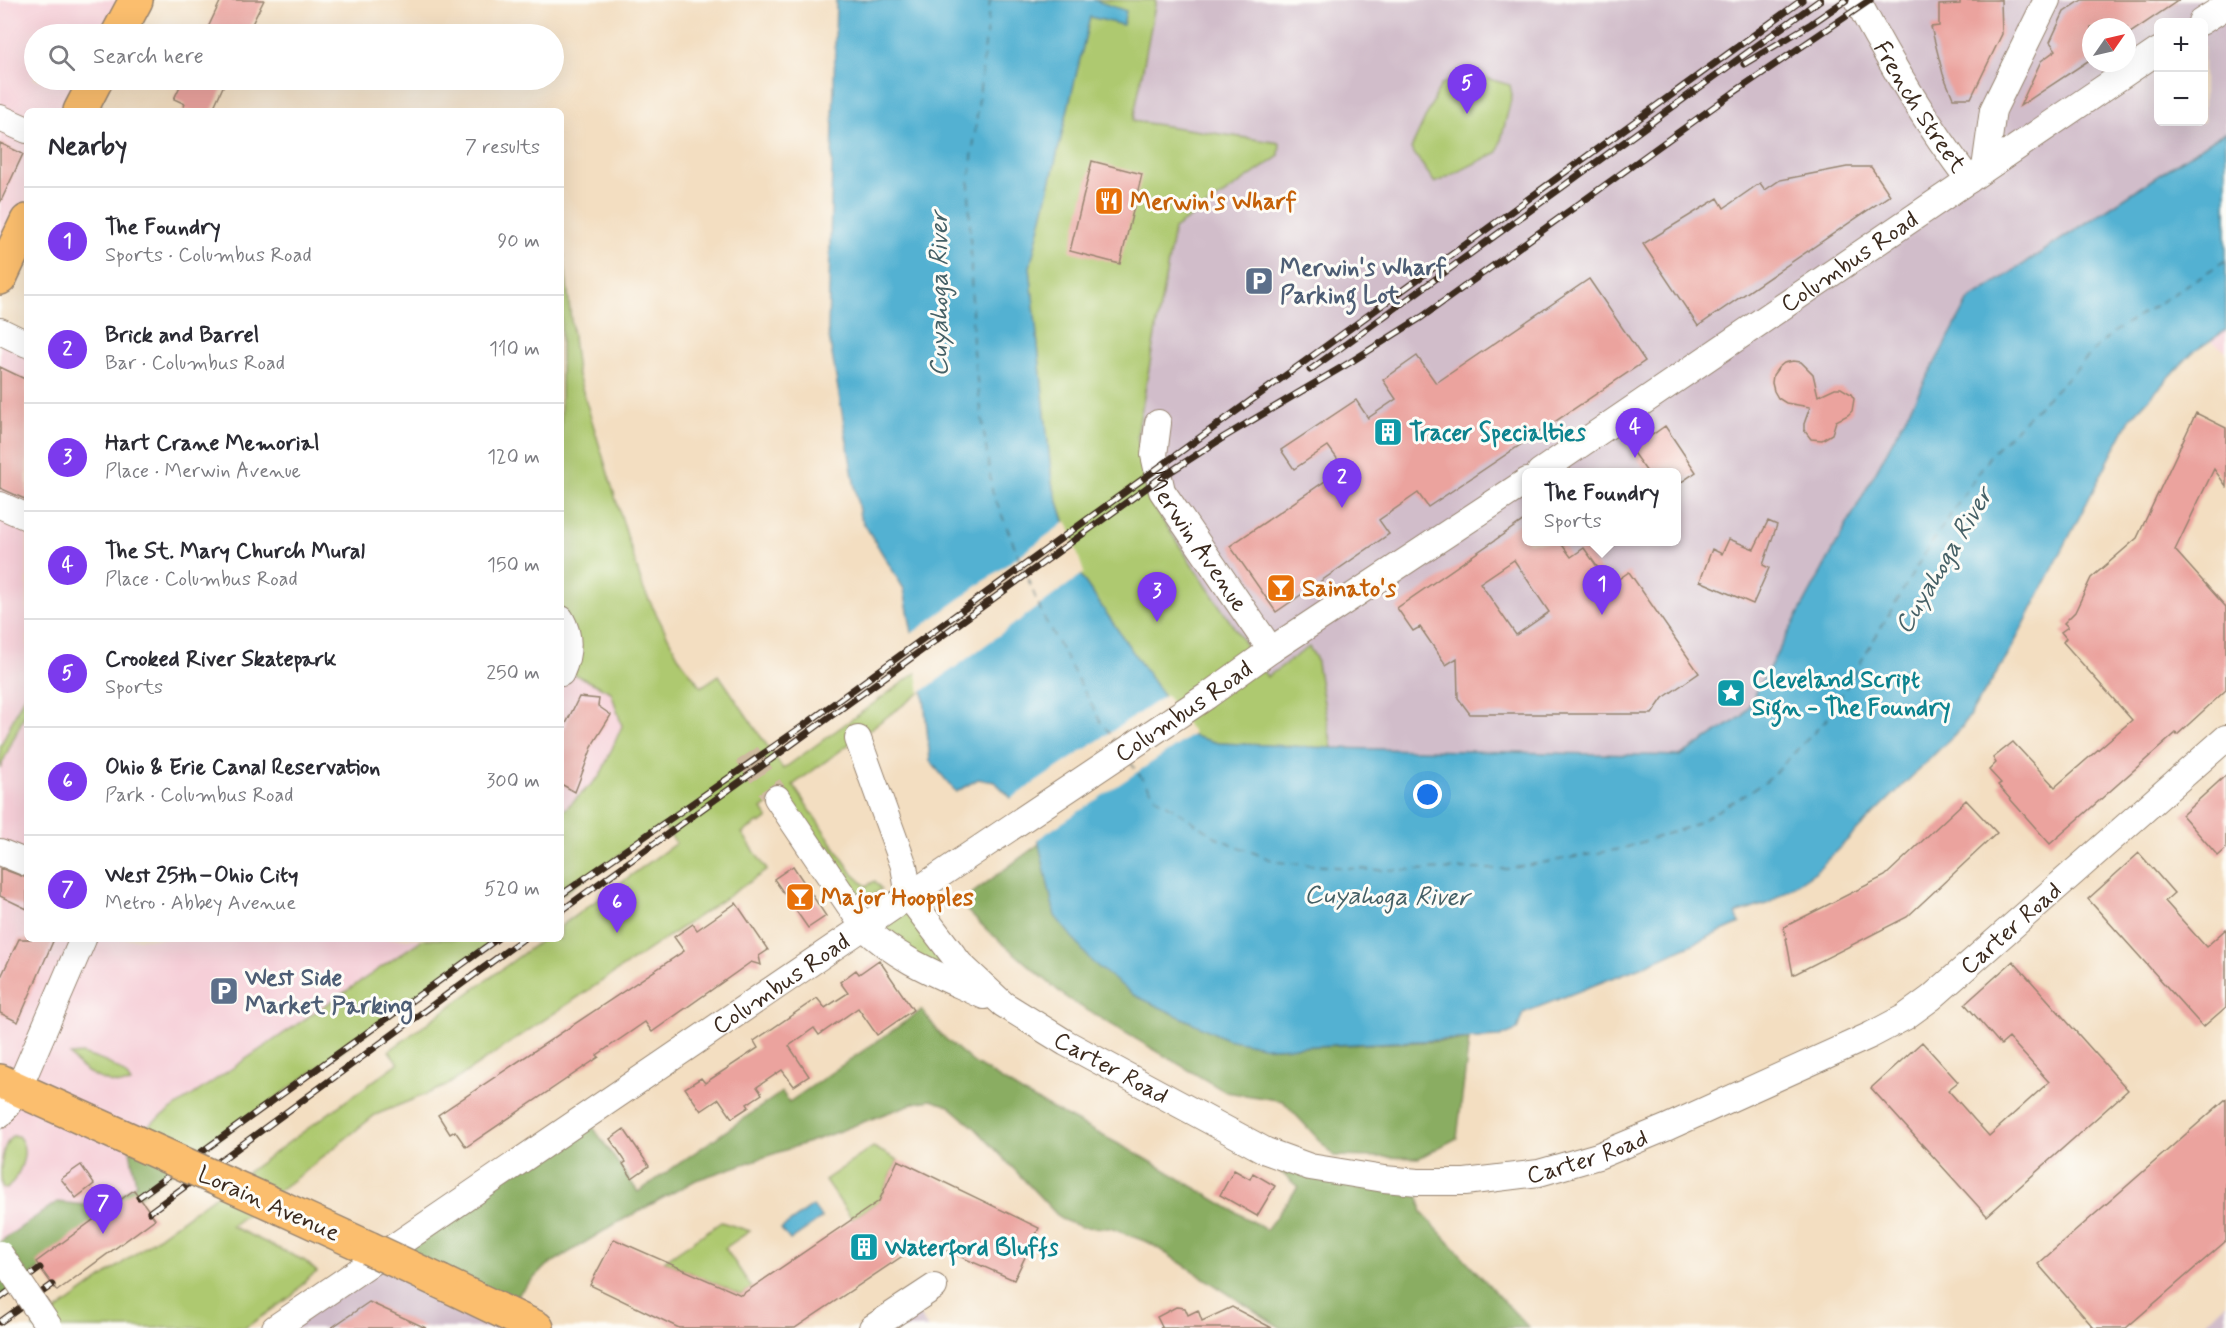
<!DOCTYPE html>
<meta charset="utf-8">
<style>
body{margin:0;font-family:Mynerve,sans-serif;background:#f2f2f3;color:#2b2b33}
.controls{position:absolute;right:18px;top:18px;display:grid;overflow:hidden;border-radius:9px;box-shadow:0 6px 24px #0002}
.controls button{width:54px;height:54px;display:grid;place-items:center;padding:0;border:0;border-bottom:2px solid #e1e1e2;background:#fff;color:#2b2b33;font:30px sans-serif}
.compass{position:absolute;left:2082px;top:18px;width:54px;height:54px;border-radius:50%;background:#fff;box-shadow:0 6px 24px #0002;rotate:56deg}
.you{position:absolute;left:1428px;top:795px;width:21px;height:21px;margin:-15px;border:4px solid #fff;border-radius:50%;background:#1a73e8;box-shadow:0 0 0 9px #1a73e833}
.badge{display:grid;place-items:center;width:39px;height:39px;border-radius:50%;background:#7c3aed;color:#fff;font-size:20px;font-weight:700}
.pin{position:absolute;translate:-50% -50px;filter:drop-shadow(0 2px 3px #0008)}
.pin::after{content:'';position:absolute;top:32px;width:21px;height:18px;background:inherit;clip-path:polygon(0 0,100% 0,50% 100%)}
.popup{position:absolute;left:1522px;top:468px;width:159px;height:78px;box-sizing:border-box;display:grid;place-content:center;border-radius:9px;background:#fff;filter:drop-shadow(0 2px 4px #0005);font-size:20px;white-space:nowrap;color:#7c7c81}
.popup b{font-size:22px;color:#2b2b33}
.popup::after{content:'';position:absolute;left:50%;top:100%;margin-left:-12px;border:12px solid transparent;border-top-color:#fff}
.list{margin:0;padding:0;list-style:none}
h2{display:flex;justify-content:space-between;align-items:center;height:78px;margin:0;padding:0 24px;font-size:26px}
h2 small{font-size:20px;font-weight:400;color:#7c7c81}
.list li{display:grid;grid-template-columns:39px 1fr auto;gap:18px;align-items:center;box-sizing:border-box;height:108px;padding:0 24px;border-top:2px solid #e1e1e2}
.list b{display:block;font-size:22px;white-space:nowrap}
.list p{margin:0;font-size:20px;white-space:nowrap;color:#7c7c81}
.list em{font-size:20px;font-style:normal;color:#7c7c81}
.icon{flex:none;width:33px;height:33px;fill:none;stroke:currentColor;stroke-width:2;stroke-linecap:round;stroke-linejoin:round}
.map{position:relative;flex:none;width:2226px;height:1328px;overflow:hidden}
.search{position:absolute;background:#fff;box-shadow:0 6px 24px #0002;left:24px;top:24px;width:540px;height:66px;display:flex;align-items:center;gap:15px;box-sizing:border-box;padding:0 21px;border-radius:33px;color:#7c7c81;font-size:22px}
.panel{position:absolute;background:#fff;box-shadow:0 6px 24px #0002;left:24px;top:108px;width:540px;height:834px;border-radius:9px}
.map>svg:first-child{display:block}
</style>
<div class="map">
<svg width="2226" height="1328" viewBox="0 0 2226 1328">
<rect width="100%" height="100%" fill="#fdfcf7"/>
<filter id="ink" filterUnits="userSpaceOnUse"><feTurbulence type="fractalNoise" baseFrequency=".0167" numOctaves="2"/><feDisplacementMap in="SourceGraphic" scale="12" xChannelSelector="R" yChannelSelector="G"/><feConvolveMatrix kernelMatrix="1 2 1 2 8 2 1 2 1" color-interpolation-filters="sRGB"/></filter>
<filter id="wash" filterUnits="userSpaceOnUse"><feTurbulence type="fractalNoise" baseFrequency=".008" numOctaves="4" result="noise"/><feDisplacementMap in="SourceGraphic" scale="24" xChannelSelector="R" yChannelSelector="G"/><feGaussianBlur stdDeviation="1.35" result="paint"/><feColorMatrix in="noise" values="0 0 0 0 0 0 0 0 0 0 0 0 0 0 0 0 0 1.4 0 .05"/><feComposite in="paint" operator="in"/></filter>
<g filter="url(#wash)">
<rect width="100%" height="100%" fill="#f3dec1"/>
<path fill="#f6cfd8" d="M0,0h136l-18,34h-84v46h62l-16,31h-53v110l-27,57z
M2226,330v21l-15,-10z
M0,331l27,13v595h396l-287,245 -32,23 -47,-5 -57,40z
M561,619l2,50 48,23 11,34 -22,50 -39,37z"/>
<path fill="#d1bdca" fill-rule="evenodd" d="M1156,0h1070v131l-257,169 -226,417 -63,39 -348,-8 -16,-90 -7,-11 -42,30 -120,-180 -10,-62 37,-206 -41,-108zM2158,22h46v100h-46zM2091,27h36v36h-36zM1527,472h150v70h-150z
M384,1254l153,74h-262z
M911,1302l17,26h-56z
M2226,1303v25h-27z"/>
<path fill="#aec96f" stroke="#747a46" stroke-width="1.5" d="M1094,0h62l-23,121 147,22 -1,13 -105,73 -37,206 10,62 120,180 42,-30 7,11 16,90 -114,-5 -28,-7 -109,-160 -288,209 60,89 13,12 9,-5 6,8 -13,9 -13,-6 -75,-97 -18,14 6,9 -8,6 -1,-2 -17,11 25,37 -321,216 -71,29 -71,57 -73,54 74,35 12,11 -11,8 -14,16 -47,32h-212l365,-265 -9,-12 154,-112h18v-13l115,-83 -13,-18 -102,70v-82l39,-37 22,-50 -11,-34 -48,-23 -2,-50v-386l16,139 66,216 35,68 23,31 18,-12 64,94 293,-212 -24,-74 -22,-216 60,-250 33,7 3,-13 -33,-9z
M1471,74l39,11 2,10 -14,57 -63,31 -24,-34 30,-65z
M27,689v21l-27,58v-21z
M909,897l88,104 -133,-74z
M423,939h74l-313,225 -56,-25z
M82,1054c16,5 41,12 49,29 -19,5 -51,-11 -61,-28z
M12,1136h6c14,15 1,40 -11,53l-5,-1c-2,-15 -2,-40 10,-52z
M873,1147l25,13 -19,41 -27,18 -27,-39z
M721,1222l29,9 -25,17 27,40 -11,7 -77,-34z"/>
<path fill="#8aad62" stroke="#626c40" stroke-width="1.5" d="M1039,844l16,72 79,79 93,44 46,9 196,-8 -12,98 -38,20 -85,-2 -51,-55 -57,-9 -158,-93 -81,-69 -28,-27z
M922,1010l18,24 34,29 54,33 115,61 123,73 32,-43 -37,-32 157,37 4,21 107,115h-248l-131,-85 -40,-15 -29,-1 -20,-8 -85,-90 -27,-23 -18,-6 -17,3 -96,36 -122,41 -81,44 -70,43 -44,44 -117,-57 202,-137 52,75 144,-100 7,10z
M128,1139l56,25 -184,134v-56l57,-40 47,5 32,-23z"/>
<path fill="#53b1d2" stroke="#476e78" stroke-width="1.5" d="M836,0h258l32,11 -3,14 -33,-8 -60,250 22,216 30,95 108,157 28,8 114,5 348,8 63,-40 226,-416 257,-169v199l-34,23 -62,66 -123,238 -45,70 -147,145 -46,31 -33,11 4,9 -97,43 -120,47 -6,17 -17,7 -227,11 -46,-9 -93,-44 -42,-33 -37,-46 -17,-77 -26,-40 -17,-17 -17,-3 -22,13 -26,-31 -6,-63 -20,-109 -44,-72 -32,-186z
M813,1206l9,12 -32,22 -9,-11z"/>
<path fill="#f3dec1" d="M1067,521l17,52 -164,120 -9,-59z
M1166,695l28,39 -159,107 -26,-41z"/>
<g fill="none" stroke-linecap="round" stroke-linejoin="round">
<path stroke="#456066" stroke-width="1.5" stroke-dasharray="8 6" stroke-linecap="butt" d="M990,0l-21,185 4,166 19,140 51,125 58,106 16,21
M1130,762l26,35 63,42 58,23 95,8 135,-1 114,-20 73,-24 73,-44 61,-63 92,-157 71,-107 120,-120 115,-74"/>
</g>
<g id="blocks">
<path fill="#eba39e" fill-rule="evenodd" d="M221,0h43l-17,34h-42z
M1960,0h41l1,34 -31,64h-18l-10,-24 -12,-47 8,-1v-21l21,-1z
M2082,0h97l-52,35v-8h-36v32l-71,47 21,-45 15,-11 -6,-8 14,-30z
M183,80h43l-14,31h-30l3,-7 -11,-5z
M0,143l23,11 -23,49z
M1092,161l50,13 -22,90 -50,-13z
M1847,167h24l19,28 -192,131 -55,-82 75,-46 6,10 36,-25 5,7 15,-10z
M1589,279l56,82 -217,146 -10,-14 -39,27 10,14 -113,78 -46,-66 114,-78 -16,-22 -34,23 -13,-19 75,-50 12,18 28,-19 -13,-19 34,-24 19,27z
M1793,361l8,1 12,12 5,22 17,-8h6l10,6 3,5 -2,12 -4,4 -12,6 -4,13 -10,6 -11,-1 -7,-9v-6l6,-17 -24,-4 -8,-5 -4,-7 -2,-8 1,-8 5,-7 6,-5z
M0,367l27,13v120l-27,-12z
M2196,413l30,15v58l-12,-17 -39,81 51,57v83l-49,45 -1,-2 -126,111 -39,-44 -13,-15 3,-2 -12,-13 7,-7 -3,-5 20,-16 42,45 77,-67 -69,-78 3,-4 -5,-6 7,-5 -4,-4 11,-11 16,-34 46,-40z
M1665,426l31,46 -19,13v-13h-30l-16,-22z
M1527,518v24h33l11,15 13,-9 26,37 19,-13 70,101 -36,25 -11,16h-182l-12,-16 -1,-40 -11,7 -26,-38 -7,4 -16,-23zM1514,560l35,52 -33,23 -36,-52z
M1768,521l9,4 -14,40 6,3 -16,36 -53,-23 12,-32 10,5 7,-15 25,10z
M579,697l20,2 -1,7 13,9 -17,27 -19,50 -14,-8v-50z
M2226,775v74l-8,7 -36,-41z
M1966,800l31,33 -90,84 -114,58 -9,-48 101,-51z
M2139,853l35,40 -9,8 41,46 20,-18v78l-23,20 -115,-128z
M793,866l33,50 -18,12 -34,-49z
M0,868l27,10v31l-27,-13z
M736,903l32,47 -9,6 2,9 -10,-3 -99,70 -7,-10 -48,33 2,2 -133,90 -11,-16 -5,3 -12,-19 246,-164 -10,-14 19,-13 4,6z
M19,939h35l-36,83 -18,-9v-34z
M879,960l34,50 -36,25 -19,-27 -39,27 -5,-7 -25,18 20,30 -15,10 -12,-16 -25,17 5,7 -15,10 2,3 -17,11 -13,-19 -18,12 -16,-23 16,-10 4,5 53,-35 -4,-7 63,-43 8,10 23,-15 -8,-11 16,-12 3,4z
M2013,961l115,129 -141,126 -116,-128 51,-46 36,40 -10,8 41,46 60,-54 -40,-44 -8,7 -36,-41z
M2226,1099v142l-100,87h-32l-56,-64z
M624,1129l25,37 -17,12 -9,-14 3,-2 -16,-23z
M898,1160l141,68 -25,52 -89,-39 -130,87h-116l-89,-43 24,-46 127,56 138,-94z
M81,1165l13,19 -18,14 -15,-19z
M1234,1170l16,9 3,-6 22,13 -18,30 -37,-21z
M134,1190l21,29 -98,72 -21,-29z
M369,1302l57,26h-95z
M1176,1307l9,1 3,7 10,-5 4,11 30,-14 40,21h-112l2,-1 -5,-10z"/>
</g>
</g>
<g filter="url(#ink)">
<use href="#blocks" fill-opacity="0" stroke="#978470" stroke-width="1.5"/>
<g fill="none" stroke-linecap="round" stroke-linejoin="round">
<path stroke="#cebaa0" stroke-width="26" stroke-dasharray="26 13" stroke-linecap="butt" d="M747,754l30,44"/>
<g stroke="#978470" stroke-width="28">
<g id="minor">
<path id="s1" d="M1857,0c33,63 69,123 112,180"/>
<path d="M2201,22l25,-16"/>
<path d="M0,118l27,12"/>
<path d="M1985,168l8,-58 54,-110"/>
<path d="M0,331l27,13"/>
<path id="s2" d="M1158,423l-4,32 8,36 109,159"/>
<path id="s3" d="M1540,472l618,-421"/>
<path d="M0,505l27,12"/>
<path d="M561,619c10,18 8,36 0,54"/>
<path id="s4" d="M858,739l46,127 5,31 51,67 43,40 63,39 200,108 44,16 74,12 34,3h47l74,-9 59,-17 70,-29 203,-92 34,-18 26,-19 295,-260"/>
<path d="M777,798l87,129c35,34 77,49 120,69"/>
<path d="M0,852l27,11"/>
<path d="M0,1115l18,-25 65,-151"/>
<path id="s5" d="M275,1328l656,-447 276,-185 64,-46 256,-169"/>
<path d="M872,1328l62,-41"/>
</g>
</g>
<g stroke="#978470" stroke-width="36">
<path id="major" d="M118,34l18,-34
M80,111l16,-31
M0,278l27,-57
M0,1081l133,60
M284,1209l85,39
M441,1282l96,46"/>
</g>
<use href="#minor" stroke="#fff" stroke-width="26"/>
<use href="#major" stroke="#fbbe6e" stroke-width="33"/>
<g stroke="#3b2a1e" stroke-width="7">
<path id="rail" d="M1744,64l67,-40 35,-24
M1310,370l510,-370
M561,895l242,-169 999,-726
M561,911l595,-430 68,-44 125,-74 73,-46 311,-224 137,-93
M139,1197l358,-258
M150,1212l373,-273
M0,1298l40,-30
M0,1322l52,-37"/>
</g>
<use href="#rail" stroke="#fdfcf7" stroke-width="4.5" stroke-dasharray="14" stroke-linecap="butt"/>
<g stroke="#978470" stroke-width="28" stroke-linecap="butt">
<path id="minor-bridge" d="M0,1254l50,74"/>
</g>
<g stroke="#978470" stroke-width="36" stroke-linecap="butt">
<path id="major-bridge" d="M133,1141l151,68
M369,1248l72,34"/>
</g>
<use href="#minor-bridge" stroke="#fff" stroke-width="26"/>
<use href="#major-bridge" stroke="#fbbe6e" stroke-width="33"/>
</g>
</g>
<defs>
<g id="restaurant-square" transform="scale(1.5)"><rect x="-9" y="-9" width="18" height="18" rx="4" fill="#e8710a" stroke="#fdfcf7"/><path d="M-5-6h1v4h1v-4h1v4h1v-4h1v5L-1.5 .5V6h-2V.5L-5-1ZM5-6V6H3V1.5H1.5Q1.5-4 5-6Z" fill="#fff"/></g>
<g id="parking-square" transform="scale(1.5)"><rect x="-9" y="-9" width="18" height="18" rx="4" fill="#5c6f8a" stroke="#fdfcf7"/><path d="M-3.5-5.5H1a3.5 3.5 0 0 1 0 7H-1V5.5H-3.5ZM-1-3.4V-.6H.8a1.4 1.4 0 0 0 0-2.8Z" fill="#fff"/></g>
<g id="building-square" transform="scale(1.5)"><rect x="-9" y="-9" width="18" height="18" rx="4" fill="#0f9aa8" stroke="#fdfcf7"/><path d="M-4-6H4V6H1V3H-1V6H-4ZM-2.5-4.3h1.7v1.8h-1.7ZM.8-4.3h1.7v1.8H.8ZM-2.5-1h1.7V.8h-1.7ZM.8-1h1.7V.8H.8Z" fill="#fff"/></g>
<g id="bar-square" transform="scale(1.5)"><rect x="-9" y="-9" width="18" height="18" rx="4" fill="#e8710a" stroke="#fdfcf7"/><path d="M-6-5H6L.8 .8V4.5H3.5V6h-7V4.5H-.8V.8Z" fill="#fff"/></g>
<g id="sight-square" transform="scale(1.5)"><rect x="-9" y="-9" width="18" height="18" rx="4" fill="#0f9aa8" stroke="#fdfcf7"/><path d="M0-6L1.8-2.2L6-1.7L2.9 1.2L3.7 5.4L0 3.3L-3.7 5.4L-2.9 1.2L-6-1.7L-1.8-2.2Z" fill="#fff"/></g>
</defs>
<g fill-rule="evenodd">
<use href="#restaurant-square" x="1109" y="201"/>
<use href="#parking-square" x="1259" y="281"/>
<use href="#building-square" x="1388" y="432"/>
<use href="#bar-square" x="1281" y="588"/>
<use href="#sight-square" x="1731" y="693"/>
<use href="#bar-square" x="800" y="897"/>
<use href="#parking-square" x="224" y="991"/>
<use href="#building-square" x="864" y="1247"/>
</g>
<g text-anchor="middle" stroke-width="6" stroke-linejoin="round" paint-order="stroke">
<g font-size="24" fill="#3b2a1e" stroke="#fdfcf7">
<text dy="8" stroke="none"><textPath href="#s1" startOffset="124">French Street</textPath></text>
<text dy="8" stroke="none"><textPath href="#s3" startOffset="374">Columbus Road</textPath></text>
<text dy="8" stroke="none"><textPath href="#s2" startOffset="130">Merwin Avenue</textPath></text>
<text dy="8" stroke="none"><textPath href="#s5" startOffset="1098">Columbus Road</textPath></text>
<text dy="8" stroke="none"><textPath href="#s4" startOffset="1425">Carter Road</textPath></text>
<text dy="8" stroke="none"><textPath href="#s5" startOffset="612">Columbus Road</textPath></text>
<text dy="8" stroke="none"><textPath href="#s4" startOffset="435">Carter Road</textPath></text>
<text dy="8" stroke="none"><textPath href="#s4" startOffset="939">Carter Road</textPath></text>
<text transform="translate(269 1203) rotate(24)" y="8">Lorain Avenue</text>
</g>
<g font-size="24" font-weight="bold" fill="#c56008" stroke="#fdfcf7" text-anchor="start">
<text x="1130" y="209">Merwin's Wharf</text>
<text x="1302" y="596">Sainato's</text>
<text x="821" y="905">Major Hoopples</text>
</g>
<g font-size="24" font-weight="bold" fill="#4e5e75" stroke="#fdfcf7" text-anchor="start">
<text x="1280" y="275">Merwin's Wharf<tspan x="1280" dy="28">Parking Lot</tspan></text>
<text x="245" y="985">West Side<tspan x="245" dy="28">Market Parking</tspan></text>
</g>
<g font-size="24" font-weight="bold" fill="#0d838f" stroke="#fdfcf7" text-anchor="start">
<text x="1409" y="440">Tracer Specialties</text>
<text x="1752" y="687">Cleveland Script<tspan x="1752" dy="28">Sign - The Foundry</tspan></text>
<text x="885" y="1255">Waterford Bluffs</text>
</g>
<g font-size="26" font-style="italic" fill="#456066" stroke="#fdfcf7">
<text transform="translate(938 294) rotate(-90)" y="9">Cuyahoga River</text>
<text transform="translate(1943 560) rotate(-59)" y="9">Cuyahoga River</text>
<text transform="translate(1387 895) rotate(1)" y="9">Cuyahoga River</text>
</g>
</g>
</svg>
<div class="controls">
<button>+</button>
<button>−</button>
</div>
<svg class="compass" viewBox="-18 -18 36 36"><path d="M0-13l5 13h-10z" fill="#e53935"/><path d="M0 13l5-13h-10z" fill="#7c7c81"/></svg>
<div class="you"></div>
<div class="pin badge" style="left:1602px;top:615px">1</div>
<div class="popup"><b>The Foundry</b>Sports</div>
<div class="pin badge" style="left:1342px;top:508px">2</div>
<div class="pin badge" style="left:1157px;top:622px">3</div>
<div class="pin badge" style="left:1635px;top:458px">4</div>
<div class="pin badge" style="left:1467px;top:114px">5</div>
<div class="pin badge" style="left:617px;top:933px">6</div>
<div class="pin badge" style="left:103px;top:1234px">7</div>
<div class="search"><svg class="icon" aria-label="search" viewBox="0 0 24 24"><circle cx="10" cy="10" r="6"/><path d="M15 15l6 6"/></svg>Search here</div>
<section class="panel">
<h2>Nearby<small>7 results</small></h2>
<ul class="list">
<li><span class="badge">1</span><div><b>The Foundry</b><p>Sports · Columbus Road</p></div><em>90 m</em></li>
<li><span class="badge">2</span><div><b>Brick and Barrel</b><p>Bar · Columbus Road</p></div><em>110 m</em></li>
<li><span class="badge">3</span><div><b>Hart Crane Memorial</b><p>Place · Merwin Avenue</p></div><em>120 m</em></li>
<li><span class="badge">4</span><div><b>The St. Mary Church Mural</b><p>Place · Columbus Road</p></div><em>150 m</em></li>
<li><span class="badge">5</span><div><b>Crooked River Skatepark</b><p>Sports</p></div><em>250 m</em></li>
<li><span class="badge">6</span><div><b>Ohio &amp; Erie Canal Reservation</b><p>Park · Columbus Road</p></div><em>300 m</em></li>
<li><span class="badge">7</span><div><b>West 25th–Ohio City</b><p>Metro · Abbey Avenue</p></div><em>520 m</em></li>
</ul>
</section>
</div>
